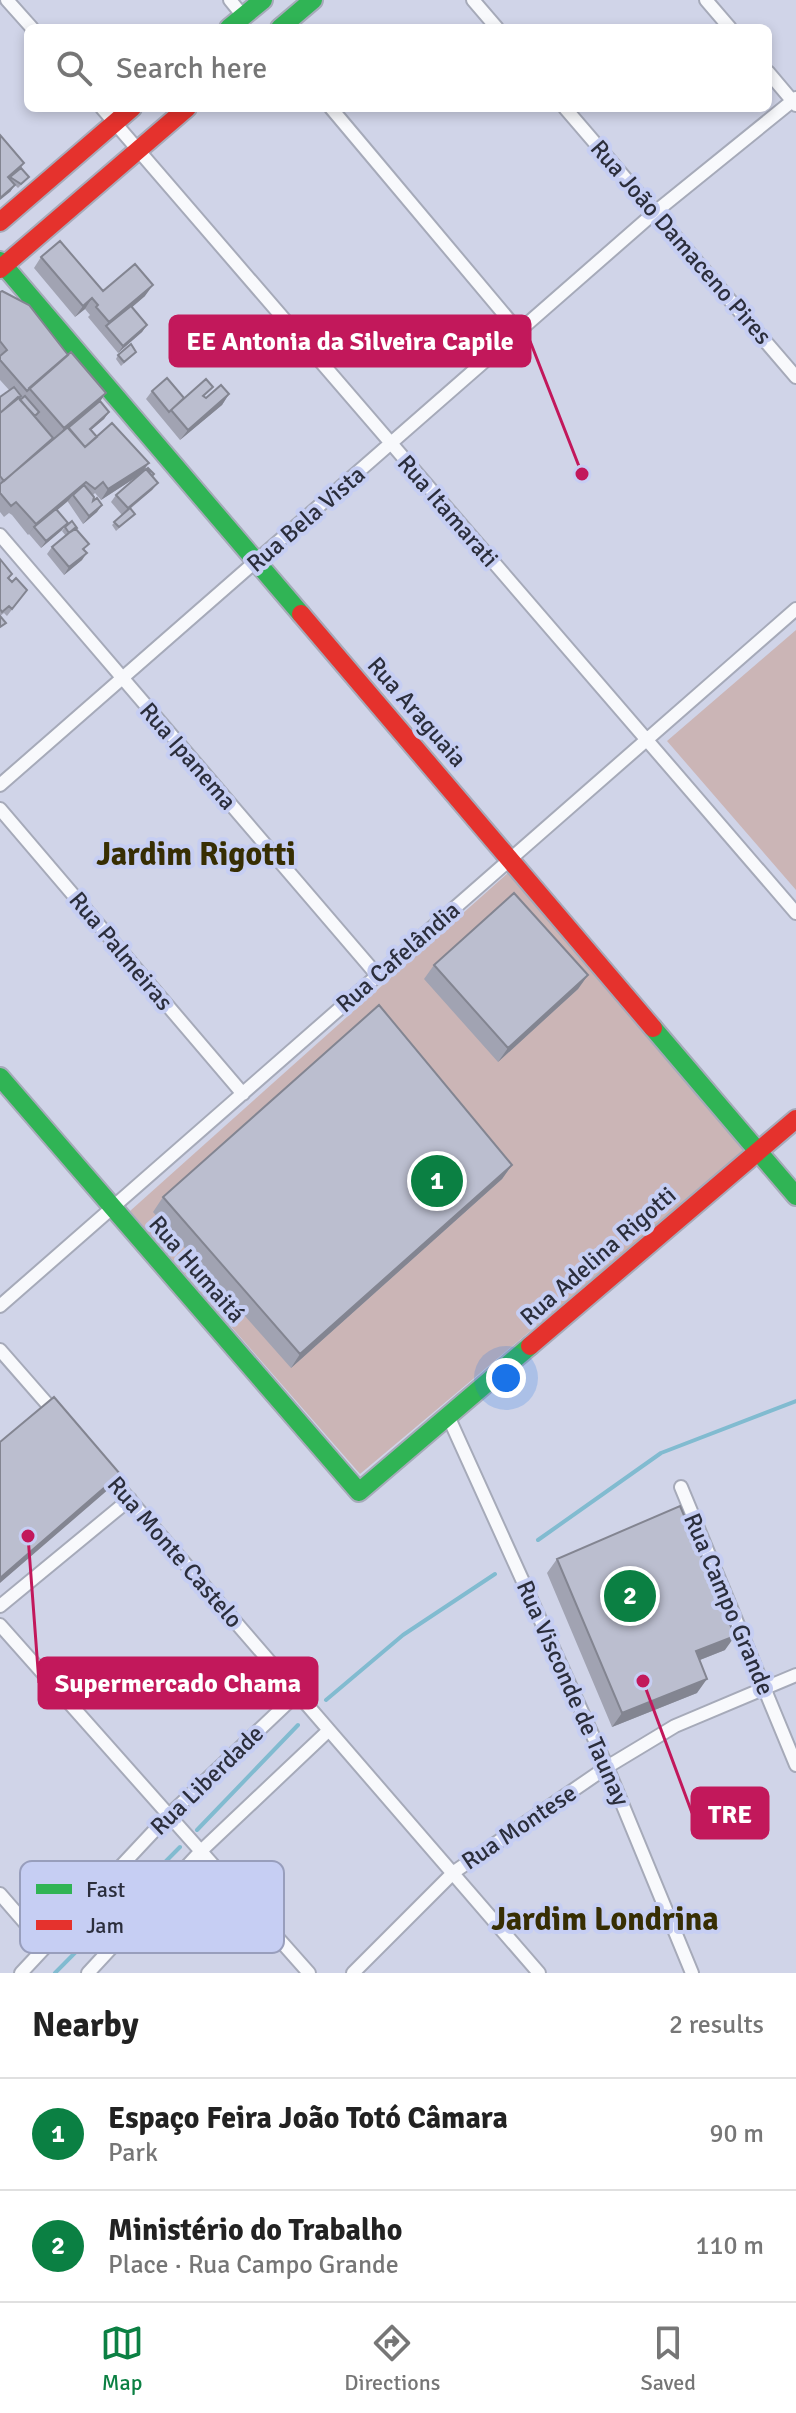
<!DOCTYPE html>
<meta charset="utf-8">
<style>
body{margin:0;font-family:Signika,sans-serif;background:#f6f6f6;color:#222}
.you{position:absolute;left:506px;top:1378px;width:28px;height:28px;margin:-20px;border:6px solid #fff;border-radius:50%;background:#1a73e8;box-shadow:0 0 0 12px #1a73e833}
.badge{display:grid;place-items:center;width:52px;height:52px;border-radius:50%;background:#0b8043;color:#fff;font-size:26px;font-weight:700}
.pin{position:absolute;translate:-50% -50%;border:4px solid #fff;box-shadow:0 2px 8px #0006}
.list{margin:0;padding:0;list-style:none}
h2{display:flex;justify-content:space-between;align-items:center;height:104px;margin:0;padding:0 32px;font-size:34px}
h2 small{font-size:26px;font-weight:400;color:#767676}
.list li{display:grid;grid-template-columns:52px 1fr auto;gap:24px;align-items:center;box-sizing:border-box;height:112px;padding:0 32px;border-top:2px solid #e0e0e0}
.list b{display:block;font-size:30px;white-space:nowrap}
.list p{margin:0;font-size:26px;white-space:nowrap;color:#767676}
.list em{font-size:26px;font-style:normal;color:#767676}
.icon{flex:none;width:44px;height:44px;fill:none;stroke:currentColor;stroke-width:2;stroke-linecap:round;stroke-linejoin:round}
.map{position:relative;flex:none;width:796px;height:1973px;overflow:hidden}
.search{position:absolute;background:#fff;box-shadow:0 4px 12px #0003;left:24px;right:24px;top:24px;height:88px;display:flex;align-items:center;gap:20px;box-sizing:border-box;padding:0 28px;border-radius:12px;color:#767676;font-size:30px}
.sheet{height:328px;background:#fff}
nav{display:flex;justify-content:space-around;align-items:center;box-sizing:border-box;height:112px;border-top:2px solid #e0e0e0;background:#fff;font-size:22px;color:#767676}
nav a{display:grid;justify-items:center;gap:4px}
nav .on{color:#0b8043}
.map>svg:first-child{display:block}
</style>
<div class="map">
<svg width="796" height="1973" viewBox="0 0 796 1973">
<rect width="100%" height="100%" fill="#d0d4e8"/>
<path fill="#cbb5b6" d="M796,630v260l-129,-149z
M509,872l237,278 -386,324 -230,-263z"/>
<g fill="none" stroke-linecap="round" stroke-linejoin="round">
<path stroke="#81bbd0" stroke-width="4" d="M538,1540l123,-87 135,-52
M326,1700l77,-65 92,-61
M197,1830l101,-105
M55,1973l125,-126"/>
<g stroke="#a6aab9" stroke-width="16">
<path id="street" d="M7,0l25,28
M230,0l13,16
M473,0l24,28
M706,0l24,28
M768,72l28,33
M102,108l694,805
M331,108l189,225
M565,108l231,269
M0,535l377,440
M0,785l654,-572 142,-115
M0,809l243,285
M0,1306l796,-697
M0,1350l56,64
M448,1416l159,351 85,206
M104,1470l435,503
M681,1487l115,278
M0,1606l130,-107
M0,1625l309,348
M0,1894l46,53
M21,1973l147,-157 129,-122
M88,1973l113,-122 127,-120
M353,1973l101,-101 153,-105 68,-41 121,-51"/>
</g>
<g stroke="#a6aab9" stroke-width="22">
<path id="fast" d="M229,28l34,-28
M280,28l33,-28
M0,261l301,353
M653,1028l143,168
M0,1077l359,415 171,-146"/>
</g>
<g stroke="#a6aab9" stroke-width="22">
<path id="jam" d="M0,222l132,-114
M0,269l187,-161
M301,614l352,414
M530,1346l266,-227"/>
</g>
<use href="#street" stroke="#f8f9fc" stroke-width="12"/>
<use href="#fast" stroke="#30b455" stroke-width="18"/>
<use href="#jam" stroke="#e5322d" stroke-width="18"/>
</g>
<path fill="#a1a3b2" d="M0,135l24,28 -3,5 8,9 -11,11 -3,-3 -5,7z
M41,257l62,34 42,5 -13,11 15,18 -5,7 -24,21 -30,-36 2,-2 -5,-6 -10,8 -41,-49z
M0,292l68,63 38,38 -6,8 9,11 -5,7 -13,11 6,7 46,35 9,5 6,6 -6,7 -22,19 2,8 -16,14 -4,-6 10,-10 -11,-13 5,-7 22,-19 -37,24 -6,-7 -2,2v6l9,4 -5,7 -14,12 -15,-22v-1l-11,9 5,20 -21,18 -12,-14 -1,1 -16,-20 -3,-2 -5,4 -4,-5v-115l10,-6 -10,-11z
M136,352l-15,14 -5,-7 2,-4z
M152,391l32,7h22l23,-4 -7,11 -42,35 -34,-41z
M65,527l11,2 9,21 -3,10 -18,15 -17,-21 5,-7 14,-11 -4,-5z
M0,559l12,15 -3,5 3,3 15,8 -20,26 -3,-3 -4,3v14z
M434,965l154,10 -10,14 -80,73 -74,-83z
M512,1165l-10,14 -211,189 -138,-156 10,-15z
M557,1559l168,91 -25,10 -3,33 -85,34 -65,-154z"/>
<path fill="#838591" d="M15,185l-5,7 -10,8v-2z
M153,285l-8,11 -37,32 -2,-2 -5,7 8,-11z
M92,298l-7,11 -10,8 8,-11z
M147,325l-5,7 -24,21 5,-7z
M106,393l-10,14 -41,34 9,-13z
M229,394l-7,11 -42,35 8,-10z
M109,412l-5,7 -20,17 6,-7z
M149,463l-8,11 -40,26 7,-11z
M86,482l-8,10 -5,3 -5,6 -33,28 -1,-2 -6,8 8,-11z
M158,483l-6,7 -30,25 6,-7z
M102,505l-5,7 -14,12 6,-8z
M68,523l-6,7 -21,18 5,-7z
M87,553l-5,7 -18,15 5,-8z
M588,975l-10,14 -80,73 10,-14z
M512,1165l-10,14 -211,189 9,-14z
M120,1474l-10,14 -110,95v-5z
M735,1636l-10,14 -38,15 9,-14z
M707,1679l-10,14 -85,34 10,-14z"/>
<path fill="#bbbecf" stroke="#838591" stroke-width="2" d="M0,135l24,28 -16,14 7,8 -15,13z
M21,168l8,9 -8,7 -11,-7z
M60,241l43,50 32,-27 18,21 -44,37 -13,-15 2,-2 -6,-7 -9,8 -42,-49z
M2,291l27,14 39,50 -41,36 -27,-31v-4l7,-6 -7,-9v-49z
M131,306l16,19 -24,21 -17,-20z
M131,344l5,8 -12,10 -6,-7z
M71,352l35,41 -42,35 -35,-40z
M167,378l17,20 -15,14 -17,-21z
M206,379l7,8 -10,9 3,2 15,-13 8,9 -41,36 -17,-20z
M14,387l7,9 -21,17v-16z
M25,396l14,16 -4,4 -15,-16z
M18,397l35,41 -49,43 -4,-5v-63z
M100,401l9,11 -19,17 7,8 -12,10 -17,-19z
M112,423l37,40 -41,26 -5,-7 -8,7 -9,-7 -50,42 -20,-22 -5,4 -11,-13v-9l68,-57 17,20z
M148,468l6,6 -2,2 -5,-7z
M146,469l12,14 -30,25 -12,-13z
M84,485l10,12 -1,4 4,-3 5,7 -13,11 -16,-21z
M130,508l5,6 -16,13 -5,-5z
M56,509l12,14 -22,18 -12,-14z
M72,521l5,7 -8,5 -4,-6z
M75,528l14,16 -6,5 4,4 -18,14 -17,-20z
M0,559l12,15 -4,4 4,4 4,-4 11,12 -15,19 -3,-3 -7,6 -2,-3z
M0,616l6,7 -6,4z
M514,893l74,82 -80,73 -74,-83z
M379,1005l133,160 -212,189 -137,-157z
M54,1397l66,77 -120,104v-136z
M680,1506l55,130 -39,15 11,28 -85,34 -65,-154z"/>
<g text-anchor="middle" stroke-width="8" stroke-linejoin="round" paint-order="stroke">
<g font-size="24" fill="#2b2e3c" stroke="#c6cef3">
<text transform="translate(681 242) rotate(49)" y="8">Rua João Damaceno Pires</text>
<text transform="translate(448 511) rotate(49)" y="8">Rua Itamarati</text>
<text transform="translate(306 519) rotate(-41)" y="8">Rua Bela Vista</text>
<text transform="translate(417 712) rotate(49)" y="8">Rua Araguaia</text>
<text transform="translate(188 756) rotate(49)" y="8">Rua Ipanema</text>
<text transform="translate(121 951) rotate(50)" y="8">Rua Palmeiras</text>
<text transform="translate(398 957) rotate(-41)" y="8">Rua Cafelândia</text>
<text transform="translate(598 1256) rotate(-41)" y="8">Rua Adelina Rigotti</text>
<text transform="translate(197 1269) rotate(49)" y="8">Rua Humaitá</text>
<text transform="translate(175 1552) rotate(49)" y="8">Rua Monte Castelo</text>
<text transform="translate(729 1604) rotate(67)" y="8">Rua Campo Grande</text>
<text transform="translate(573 1693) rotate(66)" y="8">Rua Visconde de Taunay</text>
<text transform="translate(207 1780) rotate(-44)" y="8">Rua Liberdade</text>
<text transform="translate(519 1827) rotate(-34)" y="8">Rua Montese</text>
</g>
<g font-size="32" font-weight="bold" fill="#372e03" stroke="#c6cef3">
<text x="196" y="865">Jardim Rigotti</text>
<text x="605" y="1930">Jardim Londrina</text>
</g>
</g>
<rect x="20" y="1861" width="264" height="92" rx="12" fill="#c6cef3" stroke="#989ebc" stroke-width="2"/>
<rect x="36" y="1884" width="36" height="10" fill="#30b455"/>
<rect x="36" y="1920" width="36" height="10" fill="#e5322d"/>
<g font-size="22" fill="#2b2e3c">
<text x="86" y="1897">Fast</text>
<text x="86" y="1933">Jam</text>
</g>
<path fill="none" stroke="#c2185b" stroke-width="3" d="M582 474L530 341M28 1536L39 1683M643 1681L692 1813"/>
<g fill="#c2185b" stroke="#c6cef3" stroke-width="3">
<circle cx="582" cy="474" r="8"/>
<circle cx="28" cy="1536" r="8"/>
<circle cx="643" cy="1681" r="8"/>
</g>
<g fill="#c2185b" stroke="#c2185b" stroke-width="3">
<rect x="170" y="316" width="360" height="50" rx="8"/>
<rect x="39" y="1658" width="278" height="50" rx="8"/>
<rect x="692" y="1788" width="76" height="50" rx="8"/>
</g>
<g font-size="26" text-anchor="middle" font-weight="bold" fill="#fff">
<text x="350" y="350">EE Antonia da Silveira Capile</text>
<text x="178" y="1692">Supermercado Chama</text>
<text x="730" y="1823">TRE</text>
</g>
</svg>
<div class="you"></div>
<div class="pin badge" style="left:437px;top:1181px">1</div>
<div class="pin badge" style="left:630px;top:1596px">2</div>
<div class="search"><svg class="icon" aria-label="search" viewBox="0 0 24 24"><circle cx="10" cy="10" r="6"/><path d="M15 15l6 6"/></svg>Search here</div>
</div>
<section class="sheet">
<h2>Nearby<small>2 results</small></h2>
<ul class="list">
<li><span class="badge">1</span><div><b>Espaço Feira João Totó Câmara</b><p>Park</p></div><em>90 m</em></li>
<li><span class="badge">2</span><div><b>Ministério do Trabalho</b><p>Place · Rua Campo Grande</p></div><em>110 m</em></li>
</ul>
</section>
<nav>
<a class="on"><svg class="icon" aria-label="map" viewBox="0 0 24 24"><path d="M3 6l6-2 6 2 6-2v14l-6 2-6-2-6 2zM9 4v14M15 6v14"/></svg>Map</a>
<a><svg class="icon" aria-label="directions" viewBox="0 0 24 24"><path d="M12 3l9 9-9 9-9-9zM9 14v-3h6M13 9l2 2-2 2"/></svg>Directions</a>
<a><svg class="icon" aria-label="saved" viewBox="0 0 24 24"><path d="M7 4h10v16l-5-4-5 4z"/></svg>Saved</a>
</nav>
